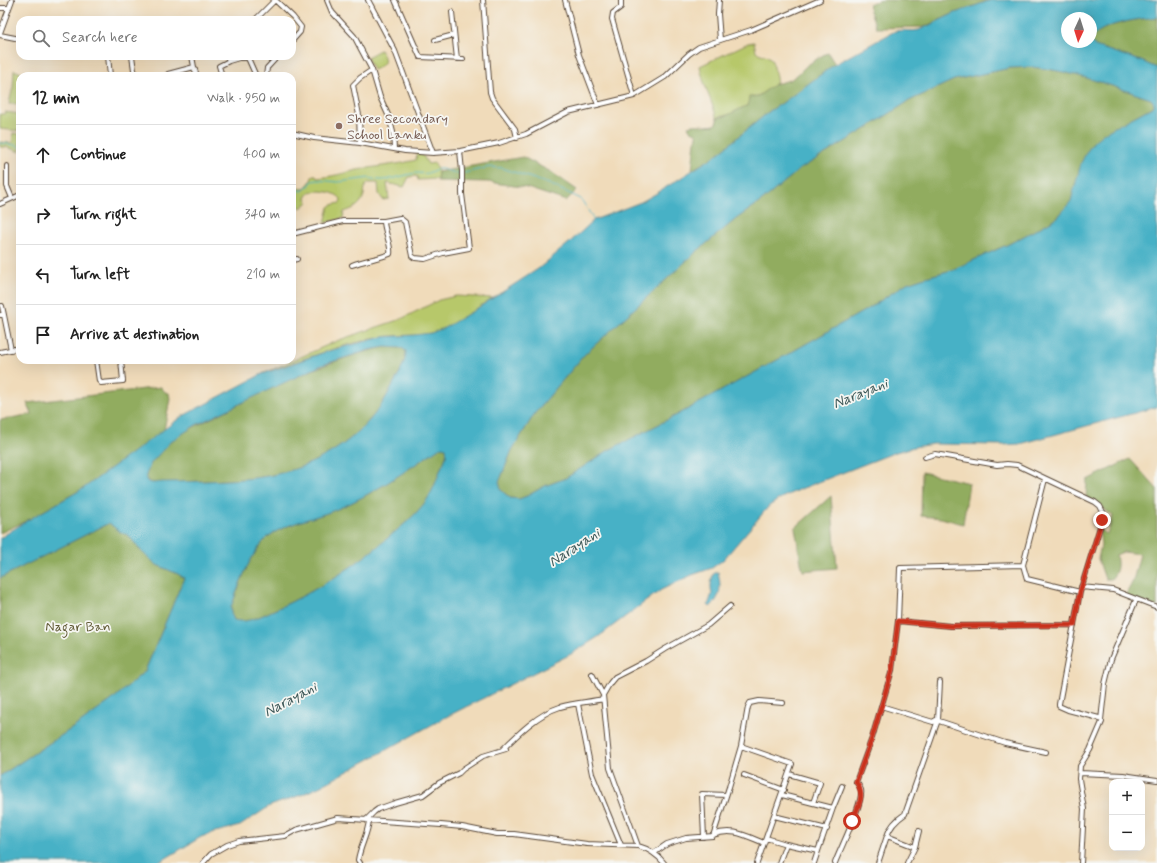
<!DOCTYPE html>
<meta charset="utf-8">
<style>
body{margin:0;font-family:Mynerve,sans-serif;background:#f6f6f6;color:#222}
.controls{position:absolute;right:12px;bottom:12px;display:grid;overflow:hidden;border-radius:8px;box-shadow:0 4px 16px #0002}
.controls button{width:36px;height:36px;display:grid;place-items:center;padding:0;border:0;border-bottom:1px solid #e0e0e0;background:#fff;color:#222;font:20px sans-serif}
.compass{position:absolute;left:1061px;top:12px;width:36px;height:36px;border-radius:50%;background:#fff;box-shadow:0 4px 16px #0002;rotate:184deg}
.stop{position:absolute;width:12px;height:12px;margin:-9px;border:3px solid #c8321e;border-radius:50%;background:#fff}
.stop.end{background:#c8321e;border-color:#fff;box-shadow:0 1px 4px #0008}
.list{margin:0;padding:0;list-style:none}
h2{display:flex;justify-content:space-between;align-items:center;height:52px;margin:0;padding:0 16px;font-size:17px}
h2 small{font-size:13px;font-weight:400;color:#767676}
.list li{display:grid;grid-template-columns:26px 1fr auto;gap:12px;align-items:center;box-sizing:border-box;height:60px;padding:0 16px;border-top:1px solid #e0e0e0}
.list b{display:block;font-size:15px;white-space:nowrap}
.list em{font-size:13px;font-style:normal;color:#767676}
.icon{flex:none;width:22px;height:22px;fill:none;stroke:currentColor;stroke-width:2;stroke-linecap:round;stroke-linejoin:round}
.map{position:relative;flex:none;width:1157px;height:863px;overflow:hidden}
.search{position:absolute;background:#fff;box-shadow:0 4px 16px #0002;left:16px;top:16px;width:280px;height:44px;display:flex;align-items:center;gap:10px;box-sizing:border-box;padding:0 14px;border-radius:12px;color:#767676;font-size:15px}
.panel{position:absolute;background:#fff;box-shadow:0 4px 16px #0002;left:16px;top:72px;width:280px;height:292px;border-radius:12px}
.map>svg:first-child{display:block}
</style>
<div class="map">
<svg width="1157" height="863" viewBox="0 0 1157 863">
<rect width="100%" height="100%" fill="#f6f6f2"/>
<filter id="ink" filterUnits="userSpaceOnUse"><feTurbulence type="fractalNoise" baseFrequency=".025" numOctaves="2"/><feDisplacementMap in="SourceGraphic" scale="8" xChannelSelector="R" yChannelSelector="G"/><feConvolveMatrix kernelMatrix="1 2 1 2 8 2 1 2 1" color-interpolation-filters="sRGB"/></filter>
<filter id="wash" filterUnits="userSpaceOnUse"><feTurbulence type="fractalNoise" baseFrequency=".012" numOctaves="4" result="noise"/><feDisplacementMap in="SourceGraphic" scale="16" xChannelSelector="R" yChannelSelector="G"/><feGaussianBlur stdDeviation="0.9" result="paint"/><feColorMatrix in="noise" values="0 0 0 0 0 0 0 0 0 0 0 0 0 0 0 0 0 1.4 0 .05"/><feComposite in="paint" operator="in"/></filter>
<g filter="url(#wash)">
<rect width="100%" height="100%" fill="#f0dbba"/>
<path fill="#b7c86b" stroke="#797944" d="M754,42l2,9c4,4 7,3 12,5 6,3 8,22 9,29l-2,-1c-7,5 -16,14 -24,13l-3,8 -20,10 -8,1 -3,3c-5,-18 -14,-34 -17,-53l48,-23z
M380,50c8,11 5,15 -7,20l-6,-13z
M14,70l7,3 1,3h-2v28h-11l4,-17z
M5,112l15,2v17l-20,-2v-15h4z
M13,133l7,1v18l-13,-5h-7v-5l12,1z
M417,153l5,1 6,10 7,-1 3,9v7l-20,1 -1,-4 -8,1 -5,10 -17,-4 2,16 -6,1 -4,-6 -1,-11h-10c-4,4 -3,7 -4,12 -3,11 -11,14 -20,17l-1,6 -18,5 4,-16 3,-2 8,-2 1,-4c-6,-8 -22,-9 -31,-7l-4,6 2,4 -7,6 -6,-5h-3v-18c5,1 7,4 12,4l6,-7 3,-7h3l1,3c14,-1 27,-5 40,-8 20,-4 40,-5 59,-10z
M456,296l36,2c-17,11 -41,30 -61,35 -16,4 -33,1 -49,4 -41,7 -81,23 -120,37l77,-34 62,-21 38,-19z"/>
<path fill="#91ac5f" stroke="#666b3e" d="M883,0h108l-36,13 -31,14 -48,1 -8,-23 2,-2z
M1157,17v51l-16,-7 -46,-15 -4,-3c-1,-19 52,-24 66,-26z
M828,53l7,11 -54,40 -10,6 -56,46 -23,14 3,-29 2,-4v-3l-7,-4 -2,-4c9,-3 18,1 27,-1l3,-7 10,-3 20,-10 1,-8 9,-1 17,-12 15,-4 7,-5 9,-9 17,-11z
M1032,67c41,4 80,19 119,32l3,4 -2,4 -48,26 -28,52 -5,16 -13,16 -19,11 -30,16 -57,26 -30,8 -15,5 -36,24 -81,46 -111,61 -70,36 -43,28 -21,8 -18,10 -8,3 -9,-1 -9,-8 -2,-8 13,-32 23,-37 49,-58 112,-103 40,-33 27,-19 37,-31 64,-39 45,-29 45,-21 56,-12z
M523,157l28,15 26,18 -11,11 -39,-13 -39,-6 -51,-1 1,-9z
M385,347l17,1 4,3c0,14 -11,29 -17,41 -22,42 -66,72 -112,82 -16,4 -32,5 -48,6 -26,1 -51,2 -76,3 -6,-2 -9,-4 -6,-11 4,-11 14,-23 24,-31 13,-11 30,-17 45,-25 54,-28 110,-56 169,-69z
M161,387l4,5 4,1 1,6 -6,31 -80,58 -56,32 -28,13v-113l32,-6 -5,-11z
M442,447l4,1c2,7 -2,14 -5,20 -4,11 -8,23 -15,33 -7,11 -20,21 -30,30 -37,33 -77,59 -122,79 -13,6 -27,14 -40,10l-3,-7v-6c9,-23 16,-46 32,-65 15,-18 51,-23 72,-32 37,-15 71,-39 104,-62z
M1130,459l27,30v118l-32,-11 8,-15 7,-27 -17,-2 -7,3c2,10 2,16 -5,24h-6l-7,-20 3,-14 -2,-16 8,5 6,-18 -18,-14 -9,-4 1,-18z
M922,472l47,11 -6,41 -22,-6 -20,-2z
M831,496l6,72 -34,3 -2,-8 -6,-35z
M109,523l11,9 8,3 15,18 14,12 21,9 6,4 -39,93 -33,29 -32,23 -80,53v-198z"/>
<path fill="#47b1c6" stroke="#416e72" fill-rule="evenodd" d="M991,0h166v17c-17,2 -56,6 -66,22v-21h-24v24l24,-1 4,5 46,15 16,7v339l-137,37 -17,1 -70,-1 -19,3 -18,5 -98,38 -17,8 -12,8 -46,54 -11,8 -20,7 -31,15 -63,47 -27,17 -127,64 -123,68 -20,9 -31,11 -30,20 -25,6 -14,5 -43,26h-158v-87l80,-53 32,-23 33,-29 39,-93 -6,-4 -21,-9 -14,-12 -15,-18 -8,-3 -11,-9 -109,55v-40l28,-18 56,-32 97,-71 81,-43 66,-23 55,-14 31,-2 17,-2 13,-5 29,-17 65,-42 31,-26 25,-23 47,-18 16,-9 58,-37 56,-46 10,-6 54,-40 60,-33c9,-2 16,1 24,-1l36,-17zM1032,67c41,4 80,19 119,32l3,4 -2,4 -48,26 -10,8 -8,12 -5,10 -10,38 -13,16 -19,11 -30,16 -57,26 -30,8 -15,5 -36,24 -81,46 -111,61 -70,36 -43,28 -21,8 -18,10 -8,3 -9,-1 -9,-8 -2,-8 13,-32 23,-37 49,-58 112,-103 40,-33 27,-19 37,-31 64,-39 45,-29 45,-21 56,-12zM385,347l17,1 4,3c0,14 -11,29 -17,41 -22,42 -66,72 -112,82 -16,4 -32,5 -48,6 -22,1 -45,2 -67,2l-9,1 -5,-1 -2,-2v-5l5,-12 20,-22 25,-16 81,-39 45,-21 47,-15zM442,447l4,1c2,7 -2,14 -5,20 -4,11 -8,23 -15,33 -8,11 -20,22 -30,30 -37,33 -77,59 -122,79 -13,6 -27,14 -40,10l-3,-7v-6c9,-23 16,-46 32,-65 15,-18 51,-23 72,-32 37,-15 71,-39 104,-62z
M718,572c3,13 4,25 -8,35l-2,-2 4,-11c-2,-5 -1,-16 2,-21z"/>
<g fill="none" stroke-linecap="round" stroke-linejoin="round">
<path stroke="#47b1c6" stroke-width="1" d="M0,143l15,2 5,2
M464,173l26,-6 12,1 47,16 32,15 13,21
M292,187l9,4 3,-1 3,-4h2l3,-5 6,-1 20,2 32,-4c14,6 32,-3 46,-5 4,0 9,1 12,0 3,-1 6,-3 9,-4 9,-1 15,5 24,4"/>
</g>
</g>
<g filter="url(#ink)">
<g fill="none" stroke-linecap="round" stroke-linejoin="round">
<g stroke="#564535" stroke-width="6">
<path id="minor" d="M275,0l18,17 8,10 -1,5 -8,9
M327,0l5,12 22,24 18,34 8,27 9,20 4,15 1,17
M368,0l27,51 38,102
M395,0l25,57 43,2
M483,0l7,92 2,6 23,31 2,9
M565,0l14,55 19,50
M621,0v7l-8,6 -1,6 22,77
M719,0l-1,14 2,26
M0,8h8
M452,12l5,47
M255,20l20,-20
M0,33l12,-33
M0,35l20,4
M435,40l19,-5
M108,56l2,20
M132,56l2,14
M227,56l2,5 10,-3h9l8,18
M194,67l3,9
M166,76l2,-2 26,-7 -2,-11
M222,76l-3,-10 10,-5
M266,76l1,-8 11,-12
M292,133l22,5 46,5 45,8 28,2 27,-2 39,-8 27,-9 42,-22 66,-16 31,-19 24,-23 10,-7 52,-17 69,-30
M360,143l-1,-28 -6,-30 7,-7 12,-8
M7,166v20l5,12
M0,204l20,-9
M292,234l51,-13h41l16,-3 5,4 7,34 3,2 10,1 18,-6 26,-5 -7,-54v-23l-2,-20
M292,260l5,-1
M352,265c13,-5 25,-6 38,-11 2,-8 -6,-23 -6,-33
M2,306l2,9
M0,315h4l7,35
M0,352l20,-4
M96,360l3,21 2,2 22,-2 -2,-21
M925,457l10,-3 62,11 10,-1 10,1 78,37 5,4 4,8 -24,78 -21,112v2l9,4 31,8 2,2 1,2 -12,28 -10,16 -1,13 5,30 -3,54
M1023,565l22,-86
M1081,587l32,3 44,17
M898,621l53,5 123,-1
M592,674l11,21
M578,704l14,70 29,71
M881,706l52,16 3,-2 69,23 41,9
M1101,720l4,-36 6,-25 25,-59
M741,746l51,18 -35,99
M503,749c15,-15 35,-35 57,-42 14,-4 29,-5 43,-8
M1080,773l43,2 34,5
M744,775l40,15
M782,795l31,8
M833,808l9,-22
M774,816l53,13
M366,820l8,-8 4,-3 17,-6 28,-8 16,-12 20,-10 4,-4 20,-13 23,-7
M713,835c19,-8 33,1 51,8
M887,836c3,-10 9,-16 18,-22l33,-94 2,-38
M704,837l-2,-43 24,1
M766,838l20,6 32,7 15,-43 -20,-5 7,-20 -31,-9
M638,846l-28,-78 -7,-73 7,-12 5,-6 31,-16 19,-12 43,-24 22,-19
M654,853l13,-9 19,-6 27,-2 16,-49 12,-41 7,-39 2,-4 9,-2 24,2
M203,863l8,-9 16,-9 12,-4 46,-5 11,-6 42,-12 103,7 21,2 35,7h17l73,10 51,2c11,3 19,8 26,17
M360,863l-2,-3c2,-14 10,-26 11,-40
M779,863l7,-19
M814,863l4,-12
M835,863c5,-14 29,-61 26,-73 -1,-3 -3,-6 -5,-8l16,-44 20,-68 6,-49 2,-53 123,-3 4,14 53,13
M878,863l9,-27 28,11
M907,863l8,-16 4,-16"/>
</g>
<use href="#minor" stroke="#fff" stroke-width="4"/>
</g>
</g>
<g fill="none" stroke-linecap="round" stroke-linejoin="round" filter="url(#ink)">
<path stroke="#c8321e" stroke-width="5" d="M852,821c6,-14 14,-26 4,-39l16,-44 20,-68 6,-49 53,5 123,-1 6,-33 22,-72"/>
</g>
<circle fill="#8d6e63" stroke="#f6f6f2" stroke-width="1.5" cx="339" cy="126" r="4"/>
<g text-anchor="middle" stroke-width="3.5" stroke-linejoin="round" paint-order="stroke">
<g font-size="14" fill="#785e54" stroke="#f6f6f2" text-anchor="start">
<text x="347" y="123">Shree Secondary<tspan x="347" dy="16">School Lanku</tspan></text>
</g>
<g font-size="14" fill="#605935" stroke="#f6f6f2">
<text x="78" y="631">Nagar Ban</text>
</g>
<g font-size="15" font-style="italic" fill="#3f5959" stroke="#f6f6f2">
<text transform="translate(860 393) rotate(-22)" y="5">Narayani</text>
<text transform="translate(574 547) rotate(-33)" y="5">Narayani</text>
<text transform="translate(290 699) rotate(-28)" y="5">Narayani</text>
</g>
</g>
</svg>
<div class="controls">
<button>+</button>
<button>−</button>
</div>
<svg class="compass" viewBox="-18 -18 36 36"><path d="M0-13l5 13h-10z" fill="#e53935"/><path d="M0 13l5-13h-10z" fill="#767676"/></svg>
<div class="stop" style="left:852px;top:821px"></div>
<div class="stop end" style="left:1102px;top:520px"></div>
<div class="search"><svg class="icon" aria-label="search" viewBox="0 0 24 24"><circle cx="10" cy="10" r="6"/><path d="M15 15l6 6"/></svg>Search here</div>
<section class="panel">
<h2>12 min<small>Walk · 950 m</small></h2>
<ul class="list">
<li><svg class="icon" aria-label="ahead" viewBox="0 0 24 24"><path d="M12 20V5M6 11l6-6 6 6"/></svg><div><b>Continue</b></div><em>400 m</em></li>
<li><svg class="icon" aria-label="right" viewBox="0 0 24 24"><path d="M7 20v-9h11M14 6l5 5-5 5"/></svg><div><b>Turn right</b></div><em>340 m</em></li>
<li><svg class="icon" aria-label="left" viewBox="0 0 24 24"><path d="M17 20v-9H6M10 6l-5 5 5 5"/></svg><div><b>Turn left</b></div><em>210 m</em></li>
<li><svg class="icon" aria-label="arrive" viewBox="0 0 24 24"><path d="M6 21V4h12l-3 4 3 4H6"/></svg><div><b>Arrive at destination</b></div></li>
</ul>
</section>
</div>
